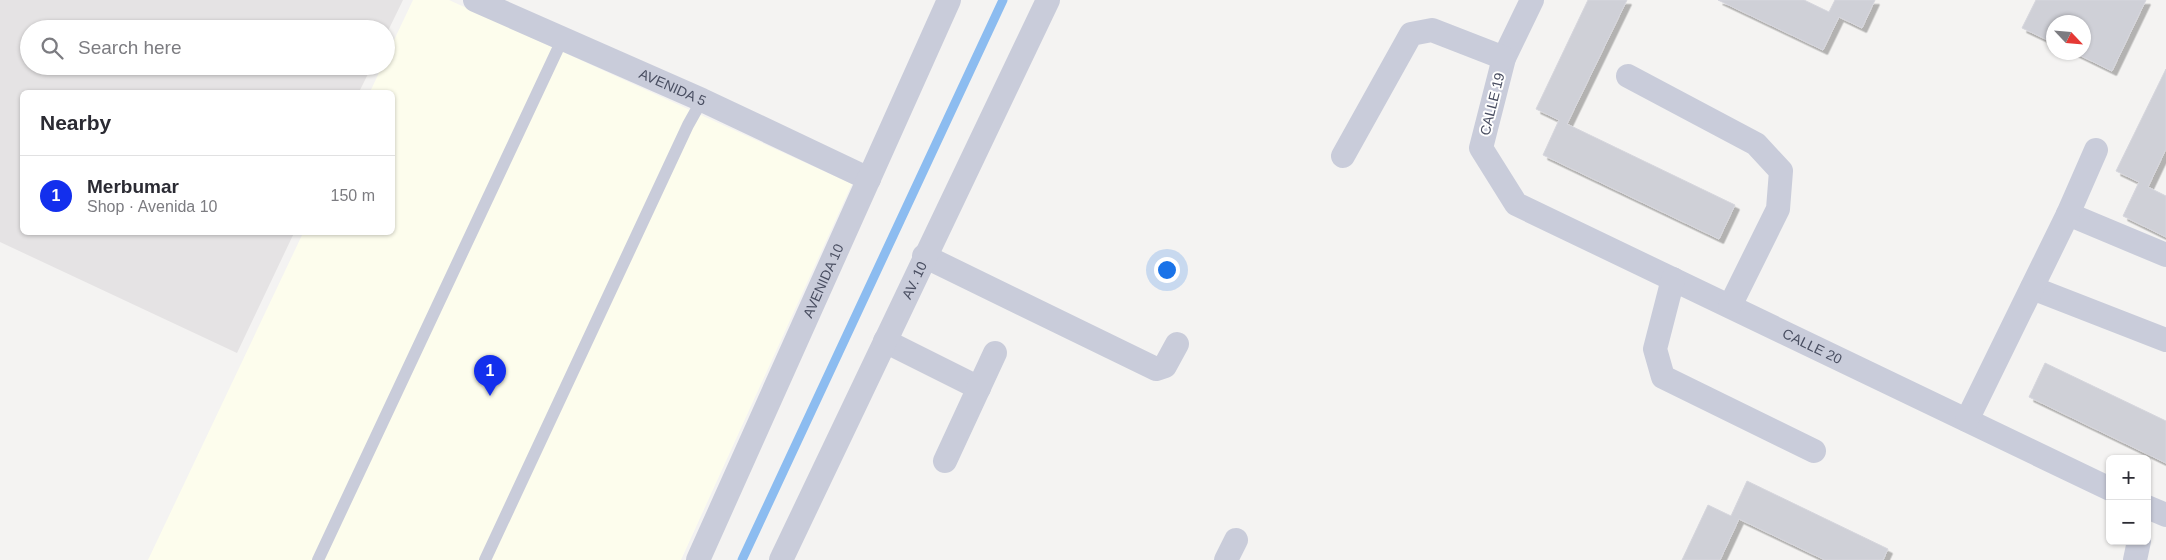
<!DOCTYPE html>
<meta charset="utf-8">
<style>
body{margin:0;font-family:Helvetica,sans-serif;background:#f2f2f3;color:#2b2b33}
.controls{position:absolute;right:15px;bottom:15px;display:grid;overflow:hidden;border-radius:8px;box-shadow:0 1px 4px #0004}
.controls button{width:45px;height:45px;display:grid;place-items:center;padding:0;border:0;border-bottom:1px solid #e1e1e2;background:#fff;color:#2b2b33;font:25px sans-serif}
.compass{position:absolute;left:2046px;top:15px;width:45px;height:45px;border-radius:50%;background:#fff;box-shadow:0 1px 4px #0004;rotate:116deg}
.you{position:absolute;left:1166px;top:269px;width:18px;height:18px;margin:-12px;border:4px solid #fff;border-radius:50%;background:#1a73e8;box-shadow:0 0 0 8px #1a73e833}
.badge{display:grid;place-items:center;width:32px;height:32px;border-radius:50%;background:#132fed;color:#fff;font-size:16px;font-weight:700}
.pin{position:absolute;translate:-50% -41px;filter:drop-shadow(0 1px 2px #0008)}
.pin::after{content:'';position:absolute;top:26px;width:18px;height:15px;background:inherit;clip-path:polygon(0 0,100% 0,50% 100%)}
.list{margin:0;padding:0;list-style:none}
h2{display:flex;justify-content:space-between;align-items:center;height:65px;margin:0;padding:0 20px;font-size:21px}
h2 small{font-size:16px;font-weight:400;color:#7c7c81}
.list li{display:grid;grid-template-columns:32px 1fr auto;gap:15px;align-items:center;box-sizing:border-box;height:80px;padding:0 20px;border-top:1px solid #e1e1e2}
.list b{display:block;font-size:19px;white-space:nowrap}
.list p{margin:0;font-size:16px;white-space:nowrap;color:#7c7c81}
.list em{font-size:16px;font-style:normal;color:#7c7c81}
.icon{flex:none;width:28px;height:28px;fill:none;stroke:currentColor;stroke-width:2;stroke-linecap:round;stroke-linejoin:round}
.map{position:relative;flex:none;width:2166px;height:560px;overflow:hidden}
.search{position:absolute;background:#fff;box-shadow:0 1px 4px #0004;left:20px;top:20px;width:375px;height:55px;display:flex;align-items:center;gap:12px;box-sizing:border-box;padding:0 18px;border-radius:28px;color:#7c7c81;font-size:19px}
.panel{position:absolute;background:#fff;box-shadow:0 1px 4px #0004;left:20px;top:90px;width:375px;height:145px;border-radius:8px}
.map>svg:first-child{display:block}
</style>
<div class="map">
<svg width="2166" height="560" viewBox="0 0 2166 560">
<defs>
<filter id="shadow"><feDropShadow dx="4.5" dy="4.5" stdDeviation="0" flood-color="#0004"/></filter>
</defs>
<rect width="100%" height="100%" fill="#f4f3f2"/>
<path fill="#fdfded" d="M413,0h36l403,184 -171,376h-533l155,-327 89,-1v-140h-22l12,-26h4v-9z"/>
<path fill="#e5e3e4" d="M0,0h403l-17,35v-6h-357v37h343l-13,26h-337v140l272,1 -57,120 -237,-111z"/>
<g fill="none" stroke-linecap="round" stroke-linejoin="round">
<path stroke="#8cbcf0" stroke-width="9" d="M742,560l261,-560"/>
</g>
<path fill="#cfd0d7" stroke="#d6d6dd" filter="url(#shadow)" d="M1588,0h39l-60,124 168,81 -16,34 -176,-84 16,-35 -23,-11z
M1718,0h86l25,12 6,-12h40l-13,28 -23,-11 -16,33z
M2036,0h110l-34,71 -39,-19h11v-30h-30v21l-32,-15z
M2166,69v80l-18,38 18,9v41l-43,-21 16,-34 -23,-11z
M2045,363l121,58v42l-137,-66z
M1747,481l141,68 -5,11h-58l-86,-41 -19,41h-38l26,-55 23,11z"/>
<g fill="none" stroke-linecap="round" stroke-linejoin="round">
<path stroke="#c9ccda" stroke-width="12" d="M318,560l244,-520
M485,560l203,-435 14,-25"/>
<g stroke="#c9ccda" stroke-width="24">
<path id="s1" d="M475,0l227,100 167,79"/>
<path id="s2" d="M1532,0l-28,58 -23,90 35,56 594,285"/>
<path d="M1628,76l128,68 25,27 -3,38 -48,97"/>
<path d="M1343,156l68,-122 21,-4 72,28"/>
<path d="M2068,214l98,41"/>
<path d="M924,256l232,113 9,-3 12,-22"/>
<path d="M1673,279l-18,70 8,28 151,74"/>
<path d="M2032,288l134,52"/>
<path d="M885,341l94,47"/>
<path d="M1967,420l101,-206 28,-64"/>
<path d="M945,461l50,-108"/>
<path d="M2147,507l19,8"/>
<path id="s3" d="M698,560l251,-560"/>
<path id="s4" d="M781,560l267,-560"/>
<path d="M1226,560l10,-20"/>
<path d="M2135,560l4,-19"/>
</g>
</g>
<g text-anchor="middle" stroke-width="4" stroke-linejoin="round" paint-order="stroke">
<g font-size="14" fill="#494e61" stroke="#fff">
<text dy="5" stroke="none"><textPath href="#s1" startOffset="216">AVENIDA 5</textPath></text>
<text transform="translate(1492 104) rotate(-76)" y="5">CALLE 19</text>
<text dy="5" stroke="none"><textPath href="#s3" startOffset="306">AVENIDA 10</textPath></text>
<text dy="5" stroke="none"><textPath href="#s4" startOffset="310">AV. 10</textPath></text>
<text dy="5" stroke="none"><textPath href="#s2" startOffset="552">CALLE 20</textPath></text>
</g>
</g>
</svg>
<div class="controls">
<button>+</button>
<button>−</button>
</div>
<svg class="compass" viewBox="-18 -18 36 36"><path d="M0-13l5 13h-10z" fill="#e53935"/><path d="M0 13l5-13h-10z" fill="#7c7c81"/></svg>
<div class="you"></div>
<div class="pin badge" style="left:490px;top:396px">1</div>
<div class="search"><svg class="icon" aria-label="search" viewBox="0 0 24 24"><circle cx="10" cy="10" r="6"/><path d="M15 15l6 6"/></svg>Search here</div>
<section class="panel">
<h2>Nearby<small></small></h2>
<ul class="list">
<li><span class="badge">1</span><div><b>Merbumar</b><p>Shop · Avenida 10</p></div><em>150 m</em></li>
</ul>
</section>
</div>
